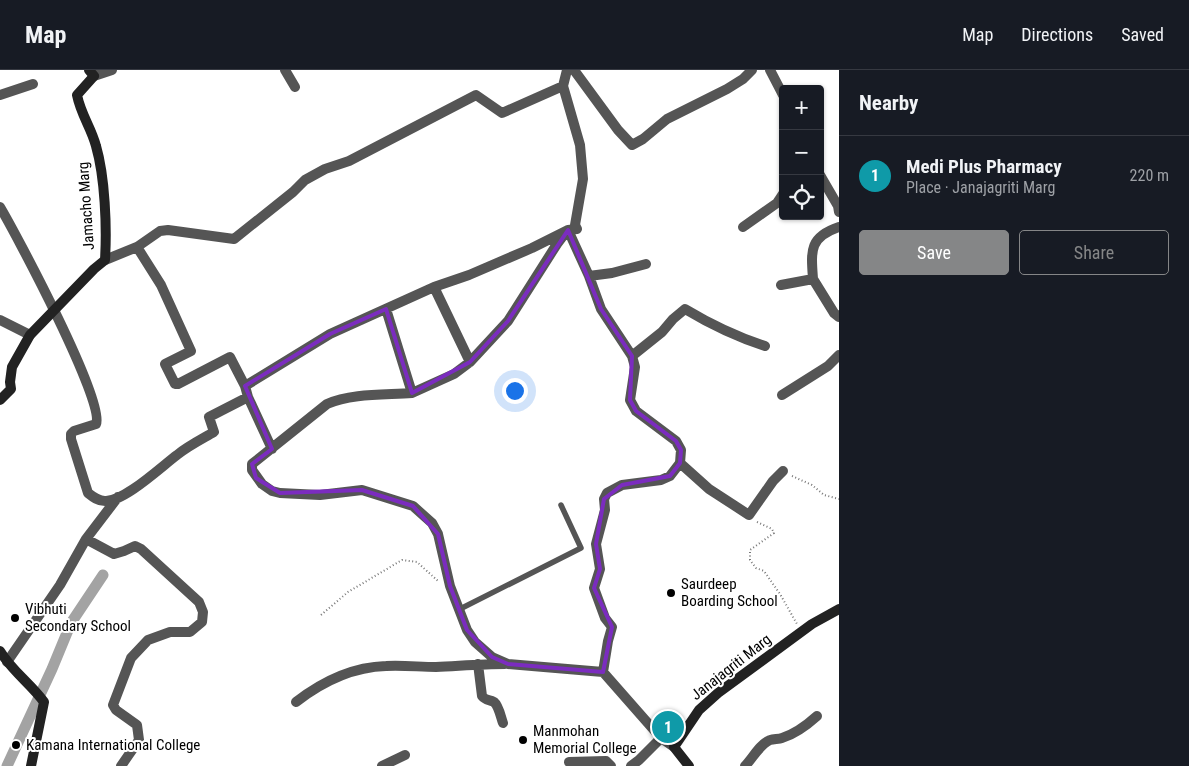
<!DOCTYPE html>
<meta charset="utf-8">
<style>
body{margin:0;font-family:"Roboto Condensed",sans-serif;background:#20242c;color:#f1f3f6}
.controls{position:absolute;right:15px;top:15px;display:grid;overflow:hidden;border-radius:5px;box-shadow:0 1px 4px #0004}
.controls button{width:45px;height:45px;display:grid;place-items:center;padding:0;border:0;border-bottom:1px solid #363941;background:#171b24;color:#f1f3f6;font:25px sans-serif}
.you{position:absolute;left:514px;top:320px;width:18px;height:18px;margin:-12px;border:4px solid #fff;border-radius:50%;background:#1a73e8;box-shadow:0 0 0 8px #1a73e833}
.badge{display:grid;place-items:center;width:32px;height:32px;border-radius:50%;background:#858687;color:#fff;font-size:16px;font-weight:700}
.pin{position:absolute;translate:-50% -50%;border:2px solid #fff;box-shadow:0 1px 5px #0006}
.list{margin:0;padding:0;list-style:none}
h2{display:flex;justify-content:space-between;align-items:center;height:65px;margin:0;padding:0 20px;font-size:21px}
h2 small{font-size:16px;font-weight:400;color:#9ea1a6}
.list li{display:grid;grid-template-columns:32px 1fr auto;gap:15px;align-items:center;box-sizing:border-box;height:80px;padding:0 20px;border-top:1px solid #363941}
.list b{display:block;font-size:19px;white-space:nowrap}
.list p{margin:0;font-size:16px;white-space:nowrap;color:#9ea1a6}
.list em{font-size:16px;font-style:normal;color:#9ea1a6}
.actions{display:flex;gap:10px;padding:15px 20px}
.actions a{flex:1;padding:11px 0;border:1px solid #858687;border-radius:5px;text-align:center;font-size:18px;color:#858687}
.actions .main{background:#858687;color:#fff}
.icon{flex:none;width:28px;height:28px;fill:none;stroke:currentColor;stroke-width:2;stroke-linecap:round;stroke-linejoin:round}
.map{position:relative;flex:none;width:839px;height:696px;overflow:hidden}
header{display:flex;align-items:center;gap:30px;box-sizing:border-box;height:70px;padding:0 25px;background:#171b24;border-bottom:1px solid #363941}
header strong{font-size:24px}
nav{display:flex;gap:28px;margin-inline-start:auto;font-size:18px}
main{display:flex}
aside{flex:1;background:#171b24}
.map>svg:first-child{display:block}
</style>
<header>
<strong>Map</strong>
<nav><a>Map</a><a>Directions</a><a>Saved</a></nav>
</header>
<main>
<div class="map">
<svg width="839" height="696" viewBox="0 0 839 696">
<rect width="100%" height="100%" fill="#fff"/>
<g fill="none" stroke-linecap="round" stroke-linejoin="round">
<path stroke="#a3a3a3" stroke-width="11" d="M7,696l45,-97 19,-46 32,-48"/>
<path stroke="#777" stroke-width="2" stroke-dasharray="1 2.5" stroke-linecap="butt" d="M792,406l20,9 12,10 15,4
M757,452l15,7 2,4 -24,17v10l6,8 8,3 16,23 17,30
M321,545l27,-23 54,-32 15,2 21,19"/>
<path stroke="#555" stroke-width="5.5" d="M458,540l123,-62 -20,-43"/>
<path stroke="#555" stroke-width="10" d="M285,0l10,17
M567,0l-4,16 17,59 3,34 -8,46 2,4 -9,1 21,46
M574,0l44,60 14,15 11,-6 24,-20 60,-30 16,-10 9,-9
M770,0l13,25
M94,6l18,-6
M0,25l33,-11
M820,105l18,31 1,6
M0,137c16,27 106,196 96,217l-22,7 -3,3v5l17,54c5,4 10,8 17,8 19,1 57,-35 72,-46 11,-9 25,-16 37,-23l-5,-15 39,-20 -3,-11 85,-52 104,-47 35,-12 63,-27 36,-18
M743,157l34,-24 6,-9
M137,177l24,38 30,66 -26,13 10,20h3l52,-27 15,29
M105,190l32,-13 23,-16 8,-1 66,9 59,-47 12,-12 20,-11 24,-8 127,-66 26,18 61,-27
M813,209l21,34 5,4
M781,215l32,-6c-2,-28 -4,-42 26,-52
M386,239l26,84 42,-19 16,-12 -36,-75
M0,250l30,15
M632,286l30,-24 11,-13 12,-10c25,15 52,28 80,37
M470,292l38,-41 49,-77 9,-12
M412,323c-26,2 -61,0 -85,11l-75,60v6l10,14 10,7 8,2 40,2 42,-5 51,16 19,17 6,11 12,52 17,44 8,12 17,15 16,7 95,8 58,66 13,9
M782,325l46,-29 11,-11
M248,327l24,52
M680,393l29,26 40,26 24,-34 10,-10
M86,469l28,15 10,-3 11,-5 6,3 58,53 4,10 -1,10 -12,10h-20l-22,8 -17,18 -18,47 3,5 21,15 2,15 -18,26
M7,592l53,-77 26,-46 32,-42
M478,594l4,32c4,5 7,3 12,6 5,4 7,16 9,21
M603,602l5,-31 4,-14 -7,-9 -11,-30 6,-19 -4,-25 9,-34 -1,-11 3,-6 15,-8 39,-5 9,-4 10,-13 1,-13 -5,-9 -40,-30 -6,-11 5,-33 -3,-11 -31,-47 -12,-33 23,-3 34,-9
M296,632c27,-21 56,-35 90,-36 17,-1 34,1 50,1 23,-1 46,-3 69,-3
M569,692l37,-1 5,5
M382,696l23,-11
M631,696l8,-6 22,-22
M745,696c8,-8 14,-21 25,-26 4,-1 9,-1 12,-2 13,-4 25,-13 35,-22"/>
<path stroke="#222" stroke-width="10" d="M0,330l11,-11 -1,-7 2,-15 18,-32 64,-66 11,-9c2,-33 0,-83 -9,-114 -5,-19 -15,-31 -19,-51l17,-19 -5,-6
M0,581c12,20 31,33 44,51l-13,64
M689,696l-15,-19 25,-37 19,-17 94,-69 27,-15"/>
</g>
<path fill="none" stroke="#7b2cbf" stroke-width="4" stroke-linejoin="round" d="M568,160l33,79 31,47 -2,44 6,11 40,30 5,9 -1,13 -10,13 -48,9 -18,14 -8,45 4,25 -6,19 18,39 -9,45 -95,-8 -16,-7 -25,-27 -17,-44 -12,-52 -25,-28 -51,-16 -82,3 -24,-15 -4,-14 20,-15 -27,-63 85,-52 56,-25 26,84 58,-31 38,-41z"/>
<g fill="#000" stroke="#fff" stroke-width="2">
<circle cx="671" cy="523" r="5"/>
<circle cx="15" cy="548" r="5"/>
<circle cx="523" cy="670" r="5"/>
<circle cx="16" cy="675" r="5"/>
</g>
<g text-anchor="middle" stroke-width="4" stroke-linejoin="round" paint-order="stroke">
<g font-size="15" fill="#000" stroke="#fff">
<text transform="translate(86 136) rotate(-94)" y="5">Jamacho Marg</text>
<text transform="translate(731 597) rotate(-38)" y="5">Janajagriti Marg</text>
</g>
<g font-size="15" fill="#000" stroke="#fff" text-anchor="start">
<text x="681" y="519">Saurdeep<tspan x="681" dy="17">Boarding School</tspan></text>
<text x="25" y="544">Vibhuti<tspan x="25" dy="17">Secondary School</tspan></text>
<text x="533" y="666">Manmohan<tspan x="533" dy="17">Memorial College</tspan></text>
<text x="26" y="680">Kamana International College</text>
</g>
</g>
</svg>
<div class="controls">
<button>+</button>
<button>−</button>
<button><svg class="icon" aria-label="locate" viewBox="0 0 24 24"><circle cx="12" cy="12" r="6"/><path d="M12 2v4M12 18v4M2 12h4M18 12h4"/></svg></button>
</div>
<div class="you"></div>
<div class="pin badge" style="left:668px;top:657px;background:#0f9aa8">1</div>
</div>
<aside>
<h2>Nearby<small></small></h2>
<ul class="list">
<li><span class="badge" style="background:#0f9aa8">1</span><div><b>Medi Plus Pharmacy</b><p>Place · Janajagriti Marg</p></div><em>220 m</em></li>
</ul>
<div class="actions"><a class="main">Save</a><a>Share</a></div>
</aside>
</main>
